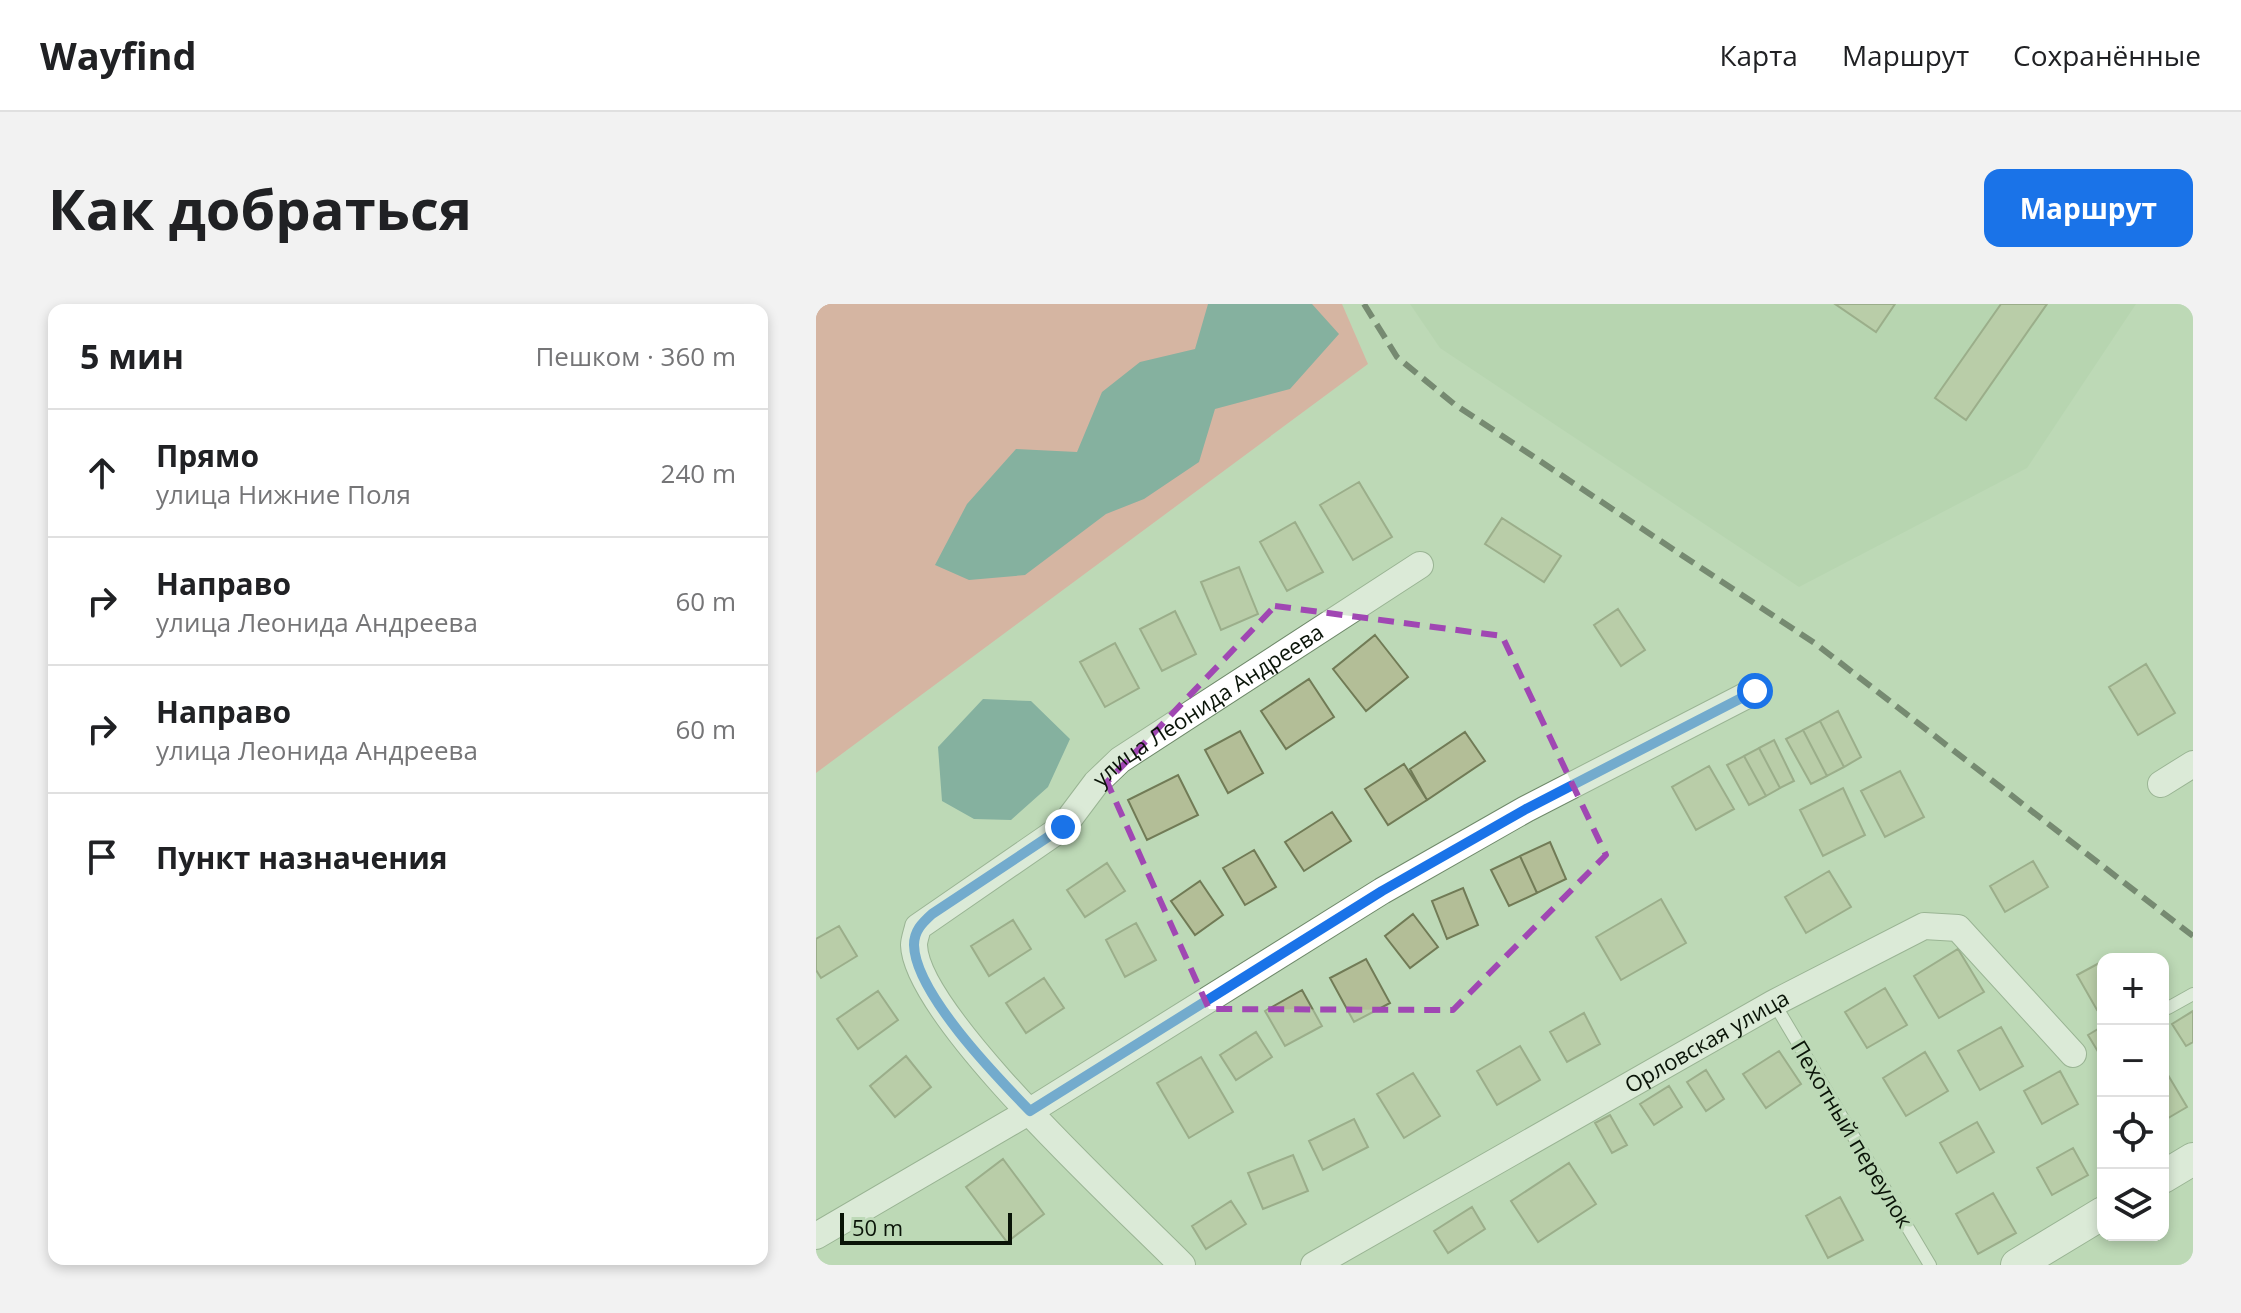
<!DOCTYPE html>
<html lang="ru">
<meta charset="utf-8">
<style>
body{margin:0;font-family:"Open Sans",sans-serif;background:#f2f2f2;color:#202124}
.controls{position:absolute;right:24px;bottom:24px;display:grid;overflow:hidden;border-radius:16px;box-shadow:0 4px 12px #0003}
.controls button{width:72px;height:72px;display:grid;place-items:center;padding:0;border:0;border-bottom:2px solid #e0e0e0;background:#fff;color:#202124;font:40px sans-serif}
.scale{position:absolute;left:24px;bottom:20px;width:172px;box-sizing:border-box;padding-left:8px;border:4px solid #0a1408;border-top:0;font-size:22px;line-height:28px;white-space:nowrap;color:#0a1408;-webkit-text-stroke:6px #bdd9b7;paint-order:stroke}
.stop{position:absolute;width:24px;height:24px;margin:-18px;border:6px solid #1a73e8;border-radius:50%;background:#fff}
.stop.end{background:#1a73e8;border-color:#fff;box-shadow:0 2px 8px #0008}
.list{margin:0;padding:0;list-style:none}
h2{display:flex;justify-content:space-between;align-items:center;height:104px;margin:0;padding:0 32px;font-size:34px}
h2 small{font-size:26px;font-weight:400;color:#757577}
.list li{display:grid;grid-template-columns:52px 1fr auto;gap:24px;align-items:center;box-sizing:border-box;height:128px;padding:0 32px;border-top:2px solid #e0e0e0}
.list b{display:block;font-size:30px;white-space:nowrap}
.list p{margin:0;font-size:26px;white-space:nowrap;color:#757577}
.list em{font-size:26px;font-style:normal;color:#757577}
.icon{flex:none;width:44px;height:44px;fill:none;stroke:currentColor;stroke-width:2;stroke-linecap:round;stroke-linejoin:round}
.map{position:relative;flex:none;width:1377px;height:961px;overflow:hidden;border-radius:16px}
header{display:flex;align-items:center;gap:48px;box-sizing:border-box;height:112px;padding:0 40px;background:#fff;border-bottom:2px solid #e0e0e0}
header strong{font-size:38px}
nav{display:flex;gap:44px;margin-inline-start:auto;font-size:28px}
.intro{display:flex;align-items:center;justify-content:space-between;box-sizing:border-box;height:192px;padding:0 48px}
h1{margin:0;font-size:56px}
.button{padding:20px 36px;border-radius:16px;background:#1a73e8;color:#fff;font-size:28px;font-weight:700}
main{display:flex;gap:48px;padding:0 48px}
aside{flex:1;background:#fff;border-radius:16px;box-shadow:0 4px 12px #0003}
.map>svg:first-child{display:block}
</style>
<header>
<strong>Wayfind</strong>
<nav><a>Карта</a><a>Маршрут</a><a>Сохранённые</a></nav>
</header>
<div class="intro"><h1>Как добраться</h1><a class="button">Маршрут</a></div>
<main>
<aside>
<h2>5 мин<small>Пешком · 360 m</small></h2>
<ul class="list">
<li><svg class="icon" aria-label="ahead" viewBox="0 0 24 24"><path d="M12 20V5M6 11l6-6 6 6"/></svg><div><b>Прямо</b><p>улица Нижние Поля</p></div><em>240 m</em></li>
<li><svg class="icon" aria-label="right" viewBox="0 0 24 24"><path d="M7 20v-9h11M14 6l5 5-5 5"/></svg><div><b>Направо</b><p>улица Леонида Андреева</p></div><em>60 m</em></li>
<li><svg class="icon" aria-label="right" viewBox="0 0 24 24"><path d="M7 20v-9h11M14 6l5 5-5 5"/></svg><div><b>Направо</b><p>улица Леонида Андреева</p></div><em>60 m</em></li>
<li><svg class="icon" aria-label="arrive" viewBox="0 0 24 24"><path d="M6 21V4h12l-3 4 3 4H6"/></svg><div><b>Пункт назначения</b></div></li>
</ul>
</aside>
<div class="map">
<svg width="1377" height="961" viewBox="0 0 1377 961">
<rect width="100%" height="100%" fill="#bdd9b7"/>
<path fill="#afd1a8" d="M594,0h726l-109,164 -228,119 -359,-239z"/>
<path fill="#f2898a" d="M0,0h526l26,60 -552,409z"/>
<path fill="#418084" d="M392,0h104l27,30 -49,55 -75,20 -16,53 -55,37 -38,15 -81,61 -56,5 -34,-15 32,-61 49,-55 61,3 25,-60 38,-30 55,-13z
M167,395l48,2 39,38 -22,48 -37,33 -37,-1 -32,-18 -4,-54z"/>
<path fill="#b3be97" stroke="#717b56" stroke-width="2" d="M1019,0h60l-19,28z
M1185,0h46l-81,116 -31,-22z
M543,178l33,55 -39,23 -33,-55z
M686,214l59,38 -17,26 -59,-38z
M479,218l28,50 -36,19 -27,-49z
M423,263l19,47 -37,16 -20,-48z
M802,305l27,41 -24,16 -27,-41z
M359,307l21,43 -34,17 -22,-42z
M559,331l33,42 -42,34 -33,-42z
M299,339l24,45 -34,19 -25,-45z
M1330,360l29,49 -37,22 -29,-48z
M493,375l25,38 -48,32 -25,-38z
M1022,407l23,46 -17,10 -24,-46z
M1004,417l24,46 -17,9 -24,-46z
M987,426l24,46 -16,8 -25,-45z
M424,427l23,42 -35,20 -23,-43z
M649,428l20,29 -58,39 -17,-31z
M958,436l20,41 -14,7 -21,-40z
M943,444l21,40 -14,8 -22,-40z
M928,452l22,40 -17,9 -22,-40z
M588,460l23,36 -39,25 -23,-36z
M893,462l25,43 -38,21 -24,-43z
M1084,467l24,46 -39,20 -24,-46z
M362,471l20,40 -51,25 -19,-40z
M1027,484l22,47 -42,21 -23,-46z
M516,508l19,29 -47,30 -19,-29z
M734,538l16,37 -29,14 -17,-37z
M438,546l22,37 -31,18 -22,-37z
M704,552l17,37 -28,13 -18,-36z
M1217,557l15,26 -43,25 -15,-26z
M291,559l18,28 -40,26 -18,-27z
M1013,567l22,36 -45,26 -21,-36z
M384,577l23,34 -28,20 -24,-34z
M647,584l15,37 -31,14 -15,-38z
M845,595l25,44 -65,37 -25,-43z
M597,610l25,33 -28,21 -25,-32z
M197,616l18,29 -42,27 -18,-30z
M320,619l20,37 -31,17 -19,-37z
M23,622l18,30 -36,22 -5,-8v-31z
M1142,645l26,43 -45,26 -25,-42z
M550,655l24,44 -36,19 -24,-44z
M1287,657v46l-6,3 -20,-35z
M228,674l20,30 -38,25 -20,-30z
M1069,684l22,37 -40,23 -22,-36z
M486,686l20,36 -37,20 -20,-35z
M62,687l20,29 -40,29 -21,-30z
M1377,707v31l-7,4 -14,-22z
M768,709l16,31 -33,18 -17,-30z
M1287,722v34l-15,-25z
M1185,723l22,39 -43,24 -22,-39z
M440,728l16,25 -36,23 -16,-25z
M704,742l20,34 -43,25 -20,-34z
M963,747l22,33 -35,24 -23,-34z
M1109,748l23,39 -42,25 -23,-38z
M90,752l25,31 -36,30 -25,-31z
M385,753l32,55 -44,26 -32,-55z
M890,766l18,29 -18,12 -19,-29z
M1244,767l18,33 -36,20 -18,-33z
M597,769l27,43 -36,22 -27,-44z
M1352,771l19,32 -24,14v-43z
M853,782l13,21 -28,18 -14,-21z
M794,811l17,30 -15,8 -17,-30z
M538,815l14,28 -45,23 -14,-29z
M1161,818l17,30 -37,21 -17,-30z
M1257,844l15,27 -36,20 -15,-27z
M477,851l15,36 -45,18 -15,-36z
M187,855l41,55 -37,28 -41,-55z
M753,859l27,41 -58,38 -27,-41z
M1177,889l23,40 -38,21 -22,-40z
M1024,893l23,43 -35,18 -22,-42z
M415,897l15,23 -40,25 -14,-23z
M656,903l13,22 -37,24 -14,-22z"/>
<g fill="none" stroke-linecap="round" stroke-linejoin="round">
<g stroke="#6f896a" stroke-width="14">
<path id="service" d="M958,699l156,262
M1352,704l25,-14"/>
</g>
<g stroke="#6f896a" stroke-width="28">
<g id="minor">
<path d="M1345,480l32,-20"/>
<path d="M0,932l214,-125 352,-220 144,-82 229,-118"/>
<path id="s1" d="M366,961c-56,-57 -266,-248 -268,-320 0,-5 3,-13 4,-18l145,-100 33,-44 24,-23 300,-195"/>
<path id="s2" d="M498,961l460,-262 150,-77 34,2 115,126"/>
</g>
</g>
<g stroke="#6f896a" stroke-width="34">
<path id="tertiary" d="M1347,873l30,-18
M1201,961l86,-52"/>
</g>
<use href="#service" stroke="#fff" stroke-width="12"/>
<use href="#minor" stroke="#fff" stroke-width="26"/>
<use href="#tertiary" stroke="#fff" stroke-width="32"/>
<path stroke="#202c1e" stroke-width="6" stroke-dasharray="16 8" stroke-linecap="butt" d="M548,0l33,53 57,47 362,240 377,292"/>
</g>
<g fill="none" stroke-linecap="round" stroke-linejoin="round">
<path stroke="#1a73e8" stroke-width="10" d="M247,523l-131,87c-10,9 -18,17 -18,31 1,48 83,132 116,166l352,-220 144,-82 229,-118"/>
</g>
<path d="M0 0H1377V961H0ZM459,302l227,30 104,219 -153,155 -244,-1 -102,-227z" fill="#bdd9b7" fill-opacity=".55" fill-rule="evenodd"/>
<path fill="none" stroke="#a047b3" stroke-width="6" stroke-dasharray="16 10" stroke-linejoin="round" d="M459,302l227,30 104,219 -153,155 -244,-1 -102,-227z"/>
<g text-anchor="middle" stroke-width="7" stroke-linejoin="round" paint-order="stroke">
<g font-size="22" fill="#0a1408" stroke="#bdd9b7">
<text dy="8" stroke="none"><textPath href="#s1" startOffset="808">улица Леонида Андреева</textPath></text>
<text dy="8" stroke="none"><textPath href="#s2" startOffset="452">Орловская улица</textPath></text>
<text transform="translate(1036 830) rotate(59)" y="8">Пехотный переулок</text>
</g>
</g>
</svg>
<div class="controls">
<button>+</button>
<button>−</button>
<button><svg class="icon" aria-label="locate" viewBox="0 0 24 24"><circle cx="12" cy="12" r="6"/><path d="M12 2v4M12 18v4M2 12h4M18 12h4"/></svg></button>
<button><svg class="icon" aria-label="layers" viewBox="0 0 24 24"><path d="M12 4l9 5-9 5-9-5zM3 14l9 5 9-5"/></svg></button>
</div>
<div class="scale">50 m</div>
<div class="stop" style="left:939px;top:387px"></div>
<div class="stop end" style="left:247px;top:523px"></div>
</div>
</main>
